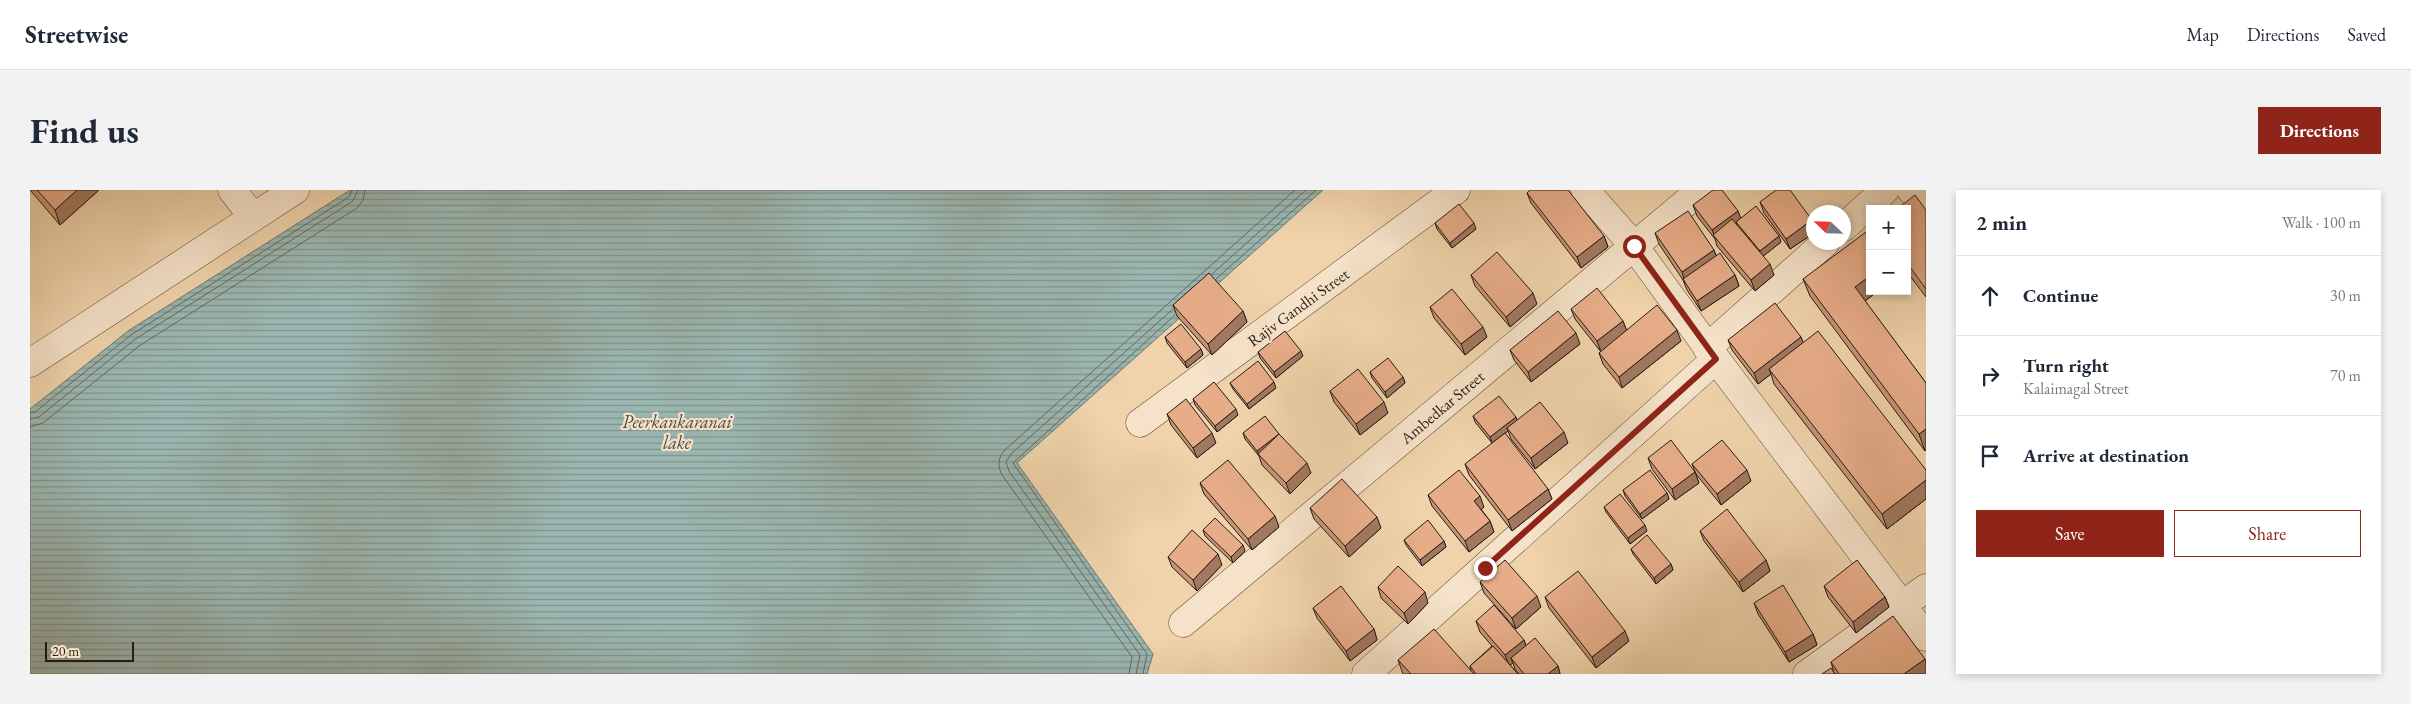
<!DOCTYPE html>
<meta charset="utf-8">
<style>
body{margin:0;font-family:"EB Garamond",serif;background:#f2f2f3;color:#1f2937}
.controls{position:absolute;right:15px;top:15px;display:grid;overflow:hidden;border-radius:0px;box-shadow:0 2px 8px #0003}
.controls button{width:45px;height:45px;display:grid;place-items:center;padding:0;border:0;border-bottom:1px solid #e0e1e3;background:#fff;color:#1f2937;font:25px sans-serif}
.compass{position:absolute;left:1776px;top:15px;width:45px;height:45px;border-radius:50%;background:#fff;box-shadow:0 2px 8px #0003;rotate:293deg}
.scale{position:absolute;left:15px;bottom:12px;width:89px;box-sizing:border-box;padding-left:5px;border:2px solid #271c16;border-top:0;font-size:14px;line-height:18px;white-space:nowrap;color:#271c16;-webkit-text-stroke:4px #f5e2c8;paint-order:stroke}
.stop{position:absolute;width:15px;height:15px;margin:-11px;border:4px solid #8f2418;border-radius:50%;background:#fff}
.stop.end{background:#8f2418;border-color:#fff;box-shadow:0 1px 5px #0008}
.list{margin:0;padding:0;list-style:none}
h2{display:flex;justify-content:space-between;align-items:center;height:65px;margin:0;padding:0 20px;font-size:21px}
h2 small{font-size:16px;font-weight:400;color:#747a83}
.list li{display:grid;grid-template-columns:32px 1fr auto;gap:15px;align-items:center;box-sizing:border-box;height:80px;padding:0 20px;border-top:1px solid #e0e1e3}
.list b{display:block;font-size:19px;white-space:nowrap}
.list p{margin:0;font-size:16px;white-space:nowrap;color:#747a83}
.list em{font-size:16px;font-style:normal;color:#747a83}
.actions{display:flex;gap:10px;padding:15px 20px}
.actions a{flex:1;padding:11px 0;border:1px solid #8f2418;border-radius:0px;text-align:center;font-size:18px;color:#8f2418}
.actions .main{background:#8f2418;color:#fff}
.icon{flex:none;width:28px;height:28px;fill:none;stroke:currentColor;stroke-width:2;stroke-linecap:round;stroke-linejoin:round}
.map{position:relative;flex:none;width:1896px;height:484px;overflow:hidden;border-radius:0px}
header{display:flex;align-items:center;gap:30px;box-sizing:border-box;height:70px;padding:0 25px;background:#fff;border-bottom:1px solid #e0e1e3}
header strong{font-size:24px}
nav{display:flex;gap:28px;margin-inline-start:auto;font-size:18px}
.intro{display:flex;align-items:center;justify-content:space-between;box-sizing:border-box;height:120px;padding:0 30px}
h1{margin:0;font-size:35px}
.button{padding:12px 22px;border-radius:0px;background:#8f2418;color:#fff;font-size:18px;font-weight:700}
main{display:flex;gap:30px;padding:0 30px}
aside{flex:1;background:#fff;border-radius:0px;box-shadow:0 2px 8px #0003}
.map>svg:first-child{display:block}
</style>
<header>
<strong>Streetwise</strong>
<nav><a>Map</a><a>Directions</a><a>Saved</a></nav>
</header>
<div class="intro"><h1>Find us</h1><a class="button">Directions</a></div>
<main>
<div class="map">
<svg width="1896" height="484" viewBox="0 0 1896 484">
<defs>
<pattern id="water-rules" width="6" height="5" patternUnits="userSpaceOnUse" patternTransform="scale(1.25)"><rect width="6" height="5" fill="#9bb6b0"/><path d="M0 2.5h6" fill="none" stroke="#7e938e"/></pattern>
</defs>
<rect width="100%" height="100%" fill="#f0d3ab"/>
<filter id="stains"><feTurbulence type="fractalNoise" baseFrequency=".004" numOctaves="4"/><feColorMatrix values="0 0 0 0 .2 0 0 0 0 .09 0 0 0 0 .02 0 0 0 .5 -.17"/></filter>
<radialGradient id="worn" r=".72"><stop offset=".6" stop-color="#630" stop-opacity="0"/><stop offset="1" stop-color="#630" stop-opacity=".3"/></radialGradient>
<path fill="url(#water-rules)" stroke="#6d7872" d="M320,0h973l-306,273 136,191 -6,20h-1117v-265l98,-78z"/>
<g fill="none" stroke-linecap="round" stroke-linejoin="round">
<path stroke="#616963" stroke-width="1" d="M1182,84l94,-84
M1186,89l100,-89
M0,223l5,-1 96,-77 218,-138 3,-7
M0,229l9,-2 95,-77 219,-139 5,-11
M0,237l13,-4 96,-77 218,-138 6,-8 2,-10
M1099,484l3,-17 -130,-182c-5,-10 -4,-18 4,-26l289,-259
M1106,484l4,-19 -131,-184 -3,-9 5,-8 162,-145
M1113,484l4,-20 -134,-191 162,-148"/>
<g stroke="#594a3b" stroke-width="29">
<path id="minor" d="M202,0l21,27
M1555,0l49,56 82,113 210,278
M1881,0l15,15
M1814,37l41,-37
M1677,158l119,-106
M0,173l265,-173
M1110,233l316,-233
M1153,433l518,-433
M1336,484l350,-315
M1777,484l119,-86"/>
</g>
<use href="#minor" stroke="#f5e2c8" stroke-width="28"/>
</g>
<path fill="#c79576" stroke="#271c16" d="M0,0h69l-39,35z
M1497,3l77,43 4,11 -27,21 -50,-65z
M1730,12l52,18 2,5v8l-24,16 -26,-36z
M1663,15l45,6 2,7 41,24 -18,14 11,19 -19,16 -38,-45 -2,-7 -18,-23z
M1877,19l19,1v87l-19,-25z
M1405,33l41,6 -24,19 -15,-19z
M1625,43l59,17 2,6 19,19 4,11 -38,25 -14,-21 -4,-10 -24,-36z
M1441,85l66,29 -27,23 -35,-41z
M1773,89l67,12h8l-13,10 61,82 -1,68 -115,-155z
M1143,115l70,6 4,11 -35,33 -35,-39z
M1400,117l57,30 -22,18 -31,-37z
M1541,119l52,12 3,9 55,11 -59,47 -19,-24 -4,-11 2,-1 -26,-33z
M1135,147l36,12 2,6 -16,13 -20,-25z
M1771,147l2,6 123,127v29l-39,30 -113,-145 -3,-10 -13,10 -26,-34 -4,-10z
M1550,154l-49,38 -17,-22 -4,-10z
M1228,162l45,4 -27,22 -16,-20z
M1340,182l33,5 2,6 -18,15 -15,-20z
M1200,193l46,5 -27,21 -16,-20z
M1300,201l58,22 -28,22 -26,-33z
M1163,209l45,16 -21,17 -22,-27z
M1137,224l49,29 -19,15 -26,-33z
M1443,226l43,1 1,3 51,23 -33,26 -24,-30 -3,-8 -16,12 -17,-21z
M1213,243l36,1 32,39 -21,21 -28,-29 -3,-9 -14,-17z
M1618,268l47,14 4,11 -24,17 -23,-31z
M1435,274l83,25 4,10 -40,32 -43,-56z
M1662,274l59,17 -30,24 -25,-31z
M1170,293l79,44 -27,23 -48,-56z
M1593,300l44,3 2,6 -27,20 -17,-23z
M1398,305l56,12 -3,2 9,12 4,11 -25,20 -37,-46z
M1574,317l43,24 -17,13 -24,-32z
M1280,318l71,20 -32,29 -35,-38z
M1173,340l42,21 -12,12 -28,-27z
M1670,341l66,29 4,11 -27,21 -39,-51z
M1374,350l40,1 2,6 -24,19 -16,-21z
M1601,359l40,15 2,6 -17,14 -23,-30z
M1138,367l54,8 -25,26 -25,-24z
M1450,392l61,25 -25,22 -32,-36z
M1794,396l61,11 4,10 -33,26 -28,-36z
M1348,397l50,16 -20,21 -27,-26z
M1515,407l84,44 -33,27 -47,-60z
M1724,413l59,31 4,11 -28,17 -31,-48z
M1283,418l61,21 3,11 -27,21 -33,-43z
M1446,431l48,19 2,6 32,20 2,8h-41l-4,-5 -2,-6 -3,2 8,9h-115l-5,-14 73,11 -1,-5 22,-20 -12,-14z
M1801,472l95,12h-104l12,-1z"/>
<path fill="#a27960" stroke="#271c16" d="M47,0h22l-39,35 -5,-15z
M1708,21l4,10 -6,1 1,3 -20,15 -2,-3 -3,-7z
M1782,30l2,5v8l-24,16 -4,-10z
M1444,33l2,6 -24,19 -2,-5z
M1574,46l4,11 -27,21 -4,-11z
M1749,46l2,6 -20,16 -2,-6z
M1684,60l4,11 -33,22 -3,-11z
M1740,74l4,11 -19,16 -4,-11z
M1705,85l4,11 -38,25 -4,-10z
M1840,86v15h8l-17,13 -6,-17z
M1503,103l4,11 -27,23 -4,-10z
M1213,121l4,11 -35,33 -4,-11z
M1593,131l4,10 -26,21 -4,-11z
M1453,137l4,10 -22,18 -4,-11z
M1647,140l4,11 -59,47 -3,-11z
M1546,143l4,11 -49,38 -3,-10z
M1771,147l4,10 -36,22 2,5 -13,10 -4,-11z
M1171,159l2,6 -16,13 -2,-6z
M1271,161l2,5 -27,22 -2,-6z
M1373,187l2,6 -18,15 -2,-6z
M1244,192l2,6 -27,21 -2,-5z
M1354,212l4,11 -28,22 -4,-11z
M1206,219l2,6 -21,17 -2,-6z
M1486,227l2,6 -11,5 1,3 -16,12 -2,-6z
M1896,239v21l-1,1 -6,-17z
M1534,242l4,11 -33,26 -4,-11z
M1182,243l4,10 -19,15 -4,-10z
M1249,244l-20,21 -2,-4z
M1277,273l4,10 -21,21 -4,-11z
M1717,280l4,11 -30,24 -4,-11z
M1665,282l4,11 -24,17 -3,-11z
M1896,290v19l-39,30 -5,-15z
M1518,299l4,10 -40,32 -4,-11z
M1637,303l2,6 -27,20 -2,-5z
M1450,306l4,11 -6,5 -4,-11z
M1245,326l4,11 -27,23 -4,-11z
M1347,327l4,11 -32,29 -4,-11z
M1460,331l4,11 -25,20 -4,-11z
M1615,335l2,6 -17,13 -2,-6z
M1414,351l2,6 -24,19 -2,-6z
M1213,355l2,6 -12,12 -2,-6z
M1188,364l4,11 -25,26 -4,-11z
M1736,370l4,11 -27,21 -4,-10z
M1641,374l2,6 -17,14 -2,-6z
M1395,402l3,11 -20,21 -4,-11z
M1507,406l4,11 -25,22 -4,-11z
M1855,407l4,10 -33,26 -3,-11z
M1344,439l3,11 -27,21 -4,-10z
M1595,441l4,10 -33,27 -4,-11z
M1783,444l4,11 -28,17 -4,-10z
M1494,450l3,10 -16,8 2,5 -4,3 -4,-11z
M1895,469l1,3v12h-22z
M1528,476l2,8h-12z"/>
<path fill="#e7ad89" stroke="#271c16" d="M7,0h40l-22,20z
M1500,0h38l36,46 -27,21 -50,-64z
M1683,0h9l16,21 -26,19 -19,-25z
M1746,0h14l22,30 -26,19 -26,-37z
M1885,5l11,15v79l-19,-26v-54h-10z
M1429,14l15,19 -24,20 -15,-20z
M1726,16l23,30 -19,15 -24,-29z
M1658,21l26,39 -32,22 -27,-39z
M1702,29l38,45 -19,16 -38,-45z
M1840,39v47l-15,11 71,96v46l-7,5 -116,-155z
M1467,62l36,41 -27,24 -35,-42z
M1690,63l15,22 -38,26 -14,-22z
M1179,83l34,38 -35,33 -35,-39z
M1567,98l26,33 -26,20 -26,-32z
M1422,99l31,38 -22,17 -31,-37z
M1745,113l26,34 -47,36 -26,-33z
M1627,115l20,25 -58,47 -20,-24z
M1528,121l18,22 -48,39 -18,-22z
M1151,134l20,25 -16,13 -20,-25z
M1255,141l16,20 -27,21 -16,-20z
M1788,141l108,139v10l-44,34 -113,-145z
M1358,168l15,19 -18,15 -15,-20z
M1228,171l16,21 -27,22 -17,-21z
M1328,179l26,33 -28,22 -26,-33z
M1184,192l22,27 -21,17 -22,-27z
M1469,206l17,21 -26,20 -17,-21z
M1156,209l26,34 -19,15 -26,-34z
M1510,212l24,30 -33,26 -24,-30z
M1235,226l14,18 -22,17 -14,-18z
M1475,243l43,56 -40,31 -43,-56z
M1249,244l28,29 -21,20 -28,-29z
M1641,250l24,32 -23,17 -24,-31z
M1692,250l25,30 -30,24 -25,-30z
M1198,270l47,56 -27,23 -48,-56z
M1429,280l21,26 -6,5 16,20 -25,20 -37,-46z
M1620,280l17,23 -27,21 -17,-24z
M1312,289l35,38 -32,29 -35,-38z
M1590,304l25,31 -17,13 -24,-31z
M1697,319l39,51 -27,22 -39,-51z
M1185,328l28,27 -12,12 -28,-27z
M1398,330l16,21 -24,19 -16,-20z
M1162,340l26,24 -25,26 -25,-23z
M1617,345l24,29 -17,14 -23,-29z
M1475,370l32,36 -25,22 -32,-36z
M1827,370l28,37 -32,25 -29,-36z
M1368,376l27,26 -21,21 -26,-26z
M1548,381l47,60 -33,26 -47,-60z
M1753,395l30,49 -28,18 -31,-49z
M1311,396l33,43 -28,22 -33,-43z
M1464,415l30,35 -19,15 -29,-34z
M1863,426l32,43 -21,15h-65l-8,-12z
M1404,439l40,45h-63l-13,-14z
M1505,448l23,28 -10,8h-24l-13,-16z
M1463,456l25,28h-42l-6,-8z
M1801,478l4,6h-13z"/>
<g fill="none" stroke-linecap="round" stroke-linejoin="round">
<path stroke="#8f2418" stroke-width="6" d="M1455,378l231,-209 -82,-113"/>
</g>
<g text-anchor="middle" stroke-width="4.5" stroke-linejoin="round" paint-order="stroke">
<g font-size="16" fill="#271c16" stroke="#f5e2c8">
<text transform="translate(1268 117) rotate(-36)" y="6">Rajiv Gandhi Street</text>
<text transform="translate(1412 217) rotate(-40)" y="6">Ambedkar Street</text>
</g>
<g font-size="18" font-style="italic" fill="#4a4a44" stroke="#f5e2c8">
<text x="647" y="238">Peerkankaranai<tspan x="647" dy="21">lake</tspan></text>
</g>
</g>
<rect width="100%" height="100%" filter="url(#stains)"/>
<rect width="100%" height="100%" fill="url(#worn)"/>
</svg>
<div class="controls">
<button>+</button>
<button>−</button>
</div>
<svg class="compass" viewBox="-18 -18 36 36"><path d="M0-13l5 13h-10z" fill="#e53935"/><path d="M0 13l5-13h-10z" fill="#747a83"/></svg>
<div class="scale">20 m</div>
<div class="stop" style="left:1604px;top:56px"></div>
<div class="stop end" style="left:1455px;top:378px"></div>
</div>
<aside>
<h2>2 min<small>Walk · 100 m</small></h2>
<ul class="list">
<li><svg class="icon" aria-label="ahead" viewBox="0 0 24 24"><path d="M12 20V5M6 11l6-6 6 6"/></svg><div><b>Continue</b></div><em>30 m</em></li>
<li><svg class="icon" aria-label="right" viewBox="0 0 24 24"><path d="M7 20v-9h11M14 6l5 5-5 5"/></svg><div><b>Turn right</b><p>Kalaimagal Street</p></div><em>70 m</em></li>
<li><svg class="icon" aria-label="arrive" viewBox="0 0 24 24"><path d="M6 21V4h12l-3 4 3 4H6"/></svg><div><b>Arrive at destination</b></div></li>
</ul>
<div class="actions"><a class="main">Save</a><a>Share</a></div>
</aside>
</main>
